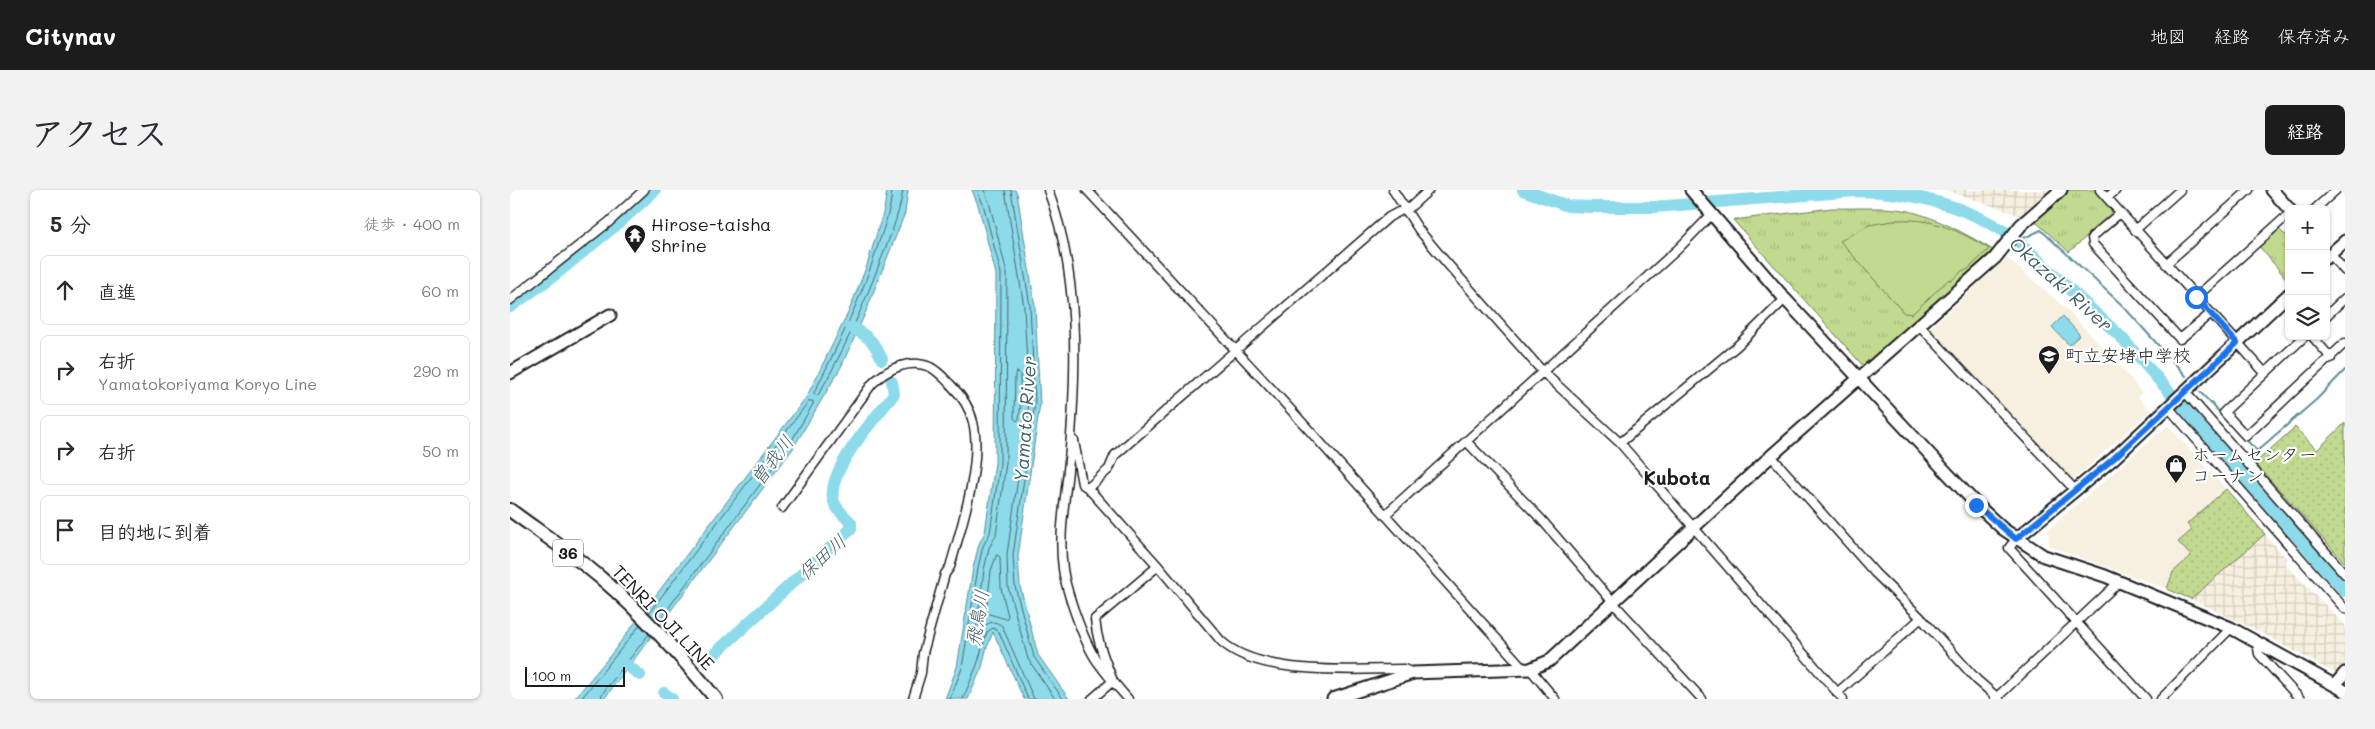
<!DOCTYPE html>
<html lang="ja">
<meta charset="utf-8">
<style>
body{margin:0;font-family:Mali,"Klee One",sans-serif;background:#f2f2f3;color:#2b2b33}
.controls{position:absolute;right:15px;top:15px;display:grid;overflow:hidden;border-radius:8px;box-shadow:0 1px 4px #0004}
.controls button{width:45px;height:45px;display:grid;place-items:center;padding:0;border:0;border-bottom:1px solid #e1e1e2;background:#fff;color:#2b2b33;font:25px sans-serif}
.scale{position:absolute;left:15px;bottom:12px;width:100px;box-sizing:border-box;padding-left:5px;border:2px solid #1c1c1c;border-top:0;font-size:14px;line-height:18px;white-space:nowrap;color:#1c1c1c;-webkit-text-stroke:4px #fff;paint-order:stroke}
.stop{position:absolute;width:15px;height:15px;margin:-11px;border:4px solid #1a73e8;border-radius:50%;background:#fff}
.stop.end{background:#1a73e8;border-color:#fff;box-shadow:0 1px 5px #0008}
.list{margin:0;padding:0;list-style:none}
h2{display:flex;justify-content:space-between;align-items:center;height:65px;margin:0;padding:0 20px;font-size:21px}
h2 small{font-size:16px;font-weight:400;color:#7c7c81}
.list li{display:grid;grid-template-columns:32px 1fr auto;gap:15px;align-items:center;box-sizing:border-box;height:70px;margin:0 10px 10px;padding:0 10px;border:1px solid #e1e1e2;border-radius:8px}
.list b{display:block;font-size:19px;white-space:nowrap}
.list p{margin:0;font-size:16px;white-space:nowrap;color:#7c7c81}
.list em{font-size:16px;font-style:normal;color:#7c7c81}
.icon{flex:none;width:28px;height:28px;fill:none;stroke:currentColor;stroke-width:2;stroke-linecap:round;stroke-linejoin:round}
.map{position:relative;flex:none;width:1835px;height:509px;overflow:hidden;border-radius:8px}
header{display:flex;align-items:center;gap:30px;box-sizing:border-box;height:70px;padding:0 25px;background:#1c1c1c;color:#fff}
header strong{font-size:24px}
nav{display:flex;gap:28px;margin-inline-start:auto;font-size:18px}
.intro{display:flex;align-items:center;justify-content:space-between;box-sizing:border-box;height:120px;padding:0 30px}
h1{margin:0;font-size:35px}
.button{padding:12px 22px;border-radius:8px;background:#1c1c1c;color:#fff;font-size:18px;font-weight:700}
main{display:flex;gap:30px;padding:0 30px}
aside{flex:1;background:#fff;border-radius:8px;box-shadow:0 1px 4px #0004}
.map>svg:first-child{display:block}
</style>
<header>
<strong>Citynav</strong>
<nav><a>地図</a><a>経路</a><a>保存済み</a></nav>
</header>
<div class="intro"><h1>アクセス</h1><a class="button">経路</a></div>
<main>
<aside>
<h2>5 分<small>徒歩 · 400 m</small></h2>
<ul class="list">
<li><svg class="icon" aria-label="ahead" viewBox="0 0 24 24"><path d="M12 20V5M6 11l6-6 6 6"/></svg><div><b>直進</b></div><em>60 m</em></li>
<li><svg class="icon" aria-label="right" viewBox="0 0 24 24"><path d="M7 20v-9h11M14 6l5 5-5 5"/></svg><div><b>右折</b><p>Yamatokoriyama Koryo Line</p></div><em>290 m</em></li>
<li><svg class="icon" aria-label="right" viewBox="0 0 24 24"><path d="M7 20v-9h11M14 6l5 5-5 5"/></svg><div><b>右折</b></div><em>50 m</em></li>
<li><svg class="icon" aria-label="arrive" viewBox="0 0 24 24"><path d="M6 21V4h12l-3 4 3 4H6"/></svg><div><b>目的地に到着</b></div></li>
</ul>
</aside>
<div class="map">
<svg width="1835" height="509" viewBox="0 0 1835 509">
<defs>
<pattern id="industrial-grid" width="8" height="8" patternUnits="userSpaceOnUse" patternTransform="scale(1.25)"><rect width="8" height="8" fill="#f7f0e1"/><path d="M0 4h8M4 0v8" fill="none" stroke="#d3cdc0"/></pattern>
<pattern id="grass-dots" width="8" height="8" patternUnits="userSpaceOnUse" patternTransform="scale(1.25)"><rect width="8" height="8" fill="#c2da90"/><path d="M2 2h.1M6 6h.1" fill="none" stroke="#a6ba7c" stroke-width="1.8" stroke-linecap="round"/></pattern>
<pattern id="park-tufts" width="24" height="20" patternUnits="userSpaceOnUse" patternTransform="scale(1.25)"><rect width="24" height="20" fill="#c2da90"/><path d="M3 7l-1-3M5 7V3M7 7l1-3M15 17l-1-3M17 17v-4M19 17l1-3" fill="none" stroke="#a6ba7c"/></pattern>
</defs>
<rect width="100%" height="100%" fill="#fff"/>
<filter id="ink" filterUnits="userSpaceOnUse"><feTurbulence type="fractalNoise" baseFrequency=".02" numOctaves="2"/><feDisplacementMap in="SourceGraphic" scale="10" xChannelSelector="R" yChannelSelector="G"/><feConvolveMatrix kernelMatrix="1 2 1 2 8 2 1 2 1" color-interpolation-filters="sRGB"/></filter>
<g filter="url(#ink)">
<path fill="#f7f0e1" d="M1497,68l57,49 49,51 29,35 -4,4 12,14 -79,71 -143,-152z
M1658,235l58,64 -39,35 6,6 -2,26 -18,16 -6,17 -118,-43 -1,-16z"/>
<path fill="url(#industrial-grid)" d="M1436,0h105l-30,26z
M1755,344l21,24v7l59,60v40l-11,8 -82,-45 -61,-29z"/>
<path fill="url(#grass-dots)" stroke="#6f7b56" d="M1835,233v140l-90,-100 40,-36 22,23z
M1716,299l39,45 -74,65 -24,-10 6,-17 18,-16 -13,-14 14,-12 -5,-6z"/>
<path fill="url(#park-tufts)" stroke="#6f7b56" d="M1559,0h26l17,18v6l-43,38 -34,-31z
M1322,18c25,1 53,-2 77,3 31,8 57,23 84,39l-128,118 -132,-148z
M1769,39l6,6 4,-3v50l-30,-36z"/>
<path fill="#c2da90" stroke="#6f7b56" d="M1388,30c35,-2 62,11 91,29l-22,21h-4l-12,11 -2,-2 -37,35 -8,-1 -64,-72 29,-16z"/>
<path fill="#8cdaea" stroke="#5f8e98" d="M377,0h21l-3,23 -41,103 -23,51 -49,83 -188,249h-30l35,-42 198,-261 41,-83 19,-48 17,-55z
M462,0h43l2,3 18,113 5,98 -22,152 2,30 18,69 31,44h-45l-31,-67 -7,18 -4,17 -14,32h-23l12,-32 16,-99 6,-24 6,-12 10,-69 1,-189 -18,-69z
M1553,126l17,19 -11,10 -17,-18z"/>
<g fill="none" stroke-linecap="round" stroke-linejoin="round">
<path stroke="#49686e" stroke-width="1" d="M382,0c-1,18 -7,35 -13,52 -16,53 -40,101 -65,151l2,3 2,-1c24,-40 42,-82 59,-125 10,-27 22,-52 26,-80
M474,0l5,12 18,71 -1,190 -10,72 -7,13 -5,22 -8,62 3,2c6,-10 13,-16 23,-8l32,73
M495,0l19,117 5,96 -22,151 1,33 20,72 27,40
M501,0l19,116 5,97 -22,152 2,31 19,71 29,42
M507,182l3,2 1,29 -2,16 -2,2 -3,-3 1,-43z
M487,365l3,2 1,31 7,28 -2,3 -20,-6 5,-42z
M139,423l160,-212h4v3l-25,43 -130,175
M71,509l59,-74
M91,509l1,-5 47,-60
M440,509l12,-31 16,-100 5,-22 7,-13 10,-69 1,-191 -18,-69 -6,-14
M453,509l14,-34 10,-33 6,-4 6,4 29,67"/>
<path stroke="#5f8e98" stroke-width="2" d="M1508,51l23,-11 82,76 63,70
M1690,202l57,59 60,-52 28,-29"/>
<path stroke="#8cdaea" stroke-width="12" d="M1013,0l45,16 24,1h62l202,-16c57,0 117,16 162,50l103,96 224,254
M0,117l46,-33 65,-53 34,-31
M341,137c18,10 22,13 31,32
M199,469l142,-130v-6c-6,-7 -16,-14 -18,-24 -5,-31 43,-81 61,-105l-2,-12
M111,471l19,14
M154,503l8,6"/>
<g stroke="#1c1c1c" stroke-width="11">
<path id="street" d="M538,0c32,85 29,180 21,270 -3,36 -11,73 -6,109 3,22 20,70 32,89 9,14 22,28 33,41
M577,0l204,220 233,259
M883,0l26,40 26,31 98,111 77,71 223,256
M1590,0l165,183
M1597,8l9,-8
M1805,19l21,-19
M896,21l23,-21
M1610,23l-28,24 1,7 87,95 30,-25
M1625,40l45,-40
M1820,64l15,17
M1656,74l83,-74
M1686,107l93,-83
M0,110l99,-78 35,-32
M1816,126l19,-18
M1410,136l156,165
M1795,146l-81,76 22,24 99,-93
M1802,146l19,22
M1675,202l160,182
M1658,217l177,202
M564,251l8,43 6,4 70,78 63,75c39,36 132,28 183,28l9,4
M956,251l75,78 76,88 85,92
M1110,253l117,-97 48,-47
M1261,266l104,117 46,45 56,62 22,19
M578,298l21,-19 6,-14 274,-238 15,-8
M272,318l90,-124c15,-15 37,-26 58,-17 8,4 13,10 20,17 10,10 20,24 23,38 10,40 -12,106 -23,145l-5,7 -22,79 -2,20 -8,26
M875,325l294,-267 33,-34
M1506,349l-7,9 137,151
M1747,452l2,12 41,45
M1020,479l25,30
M1327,503l84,-75
M582,509l21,-18c-8,-21 -16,-39 -18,-62l63,-53
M1485,509l124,-117
M1651,509l70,-71"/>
</g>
<g stroke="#1c1c1c" stroke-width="15">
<path id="secondary" d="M1181,0l94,109 192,206 26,24 41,27 61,20 126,52 114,63
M1762,0l17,19
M1816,68l19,-17
M0,183l100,-58
M1506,349l97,-80 176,-165
M1825,495l10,-12
M823,509l80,-26 117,-4 19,-8 222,-205 224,-198 26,-33 40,-35"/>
</g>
<g stroke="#1c1c1c" stroke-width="16">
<path id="primary" d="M0,320c31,23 63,44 92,69 42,36 79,77 114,120"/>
</g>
<use href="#street" stroke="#fff" stroke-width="8"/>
<use href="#secondary" stroke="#fff" stroke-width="11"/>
<use href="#primary" stroke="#fff" stroke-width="12"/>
</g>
</g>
<g fill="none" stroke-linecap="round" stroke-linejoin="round" filter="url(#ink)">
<path stroke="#1a73e8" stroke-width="6" d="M1466,315l40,34 97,-80 124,-116 -41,-46"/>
</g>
<defs>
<g id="temple-pin" transform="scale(1.125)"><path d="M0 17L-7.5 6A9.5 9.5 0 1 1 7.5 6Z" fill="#1c1c1c" stroke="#fff"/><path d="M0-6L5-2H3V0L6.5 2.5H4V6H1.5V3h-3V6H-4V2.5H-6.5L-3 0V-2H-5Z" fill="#fff"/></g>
<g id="school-pin" transform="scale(1.125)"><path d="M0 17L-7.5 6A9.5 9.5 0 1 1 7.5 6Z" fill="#1c1c1c" stroke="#fff"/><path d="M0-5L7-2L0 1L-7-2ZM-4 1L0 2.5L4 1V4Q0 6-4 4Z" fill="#fff"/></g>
<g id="shop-pin" transform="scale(1.125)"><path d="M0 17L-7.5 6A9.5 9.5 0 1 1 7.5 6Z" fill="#1c1c1c" stroke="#fff"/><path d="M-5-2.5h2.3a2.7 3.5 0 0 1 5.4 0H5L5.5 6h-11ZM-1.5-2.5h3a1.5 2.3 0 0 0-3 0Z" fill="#fff"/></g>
</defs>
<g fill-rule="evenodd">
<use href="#temple-pin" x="125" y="45"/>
<use href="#school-pin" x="1539" y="166"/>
<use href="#shop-pin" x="1666" y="275"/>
</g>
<g text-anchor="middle" stroke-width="4.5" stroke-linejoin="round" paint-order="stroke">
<rect fill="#fff" stroke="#606060" stroke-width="1" x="43" y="349.5" width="30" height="27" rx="4"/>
<g font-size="16" font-weight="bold" fill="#1c1c1c">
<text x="58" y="369">36</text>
</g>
<g font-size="18" fill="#1c1c1c" stroke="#fff" text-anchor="start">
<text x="141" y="41">Hirose-taisha<tspan x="141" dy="21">Shrine</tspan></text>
<text x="1555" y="172">町立安堵中学校</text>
<text x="1682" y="271">ホームセンター<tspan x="1682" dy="21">コーナン</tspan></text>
</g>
<g font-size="18" fill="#1c1c1c" stroke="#fff">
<text transform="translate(153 428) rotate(46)" y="6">TENRI OJI LINE</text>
</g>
<g font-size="19" font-style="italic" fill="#435e64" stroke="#fff">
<text transform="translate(1551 94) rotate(42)" y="7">Okazaki River</text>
<text transform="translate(515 229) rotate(-86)" y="7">Yamato River</text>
<text transform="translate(262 270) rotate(-53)" y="7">曽我川</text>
<text transform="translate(312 367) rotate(-42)" y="7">保田川</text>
<text transform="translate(467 428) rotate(-80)" y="7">飛鳥川</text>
</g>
<g font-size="19" font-weight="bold" fill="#1c1c1c" stroke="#fff">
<text x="1167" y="295">Kubota</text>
</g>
</g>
</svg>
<div class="controls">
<button>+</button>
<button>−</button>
<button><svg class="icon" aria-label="layers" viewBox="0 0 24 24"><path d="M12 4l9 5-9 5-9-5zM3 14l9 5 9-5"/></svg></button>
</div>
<div class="scale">100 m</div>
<div class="stop" style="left:1686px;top:107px"></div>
<div class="stop end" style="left:1466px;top:315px"></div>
</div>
</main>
